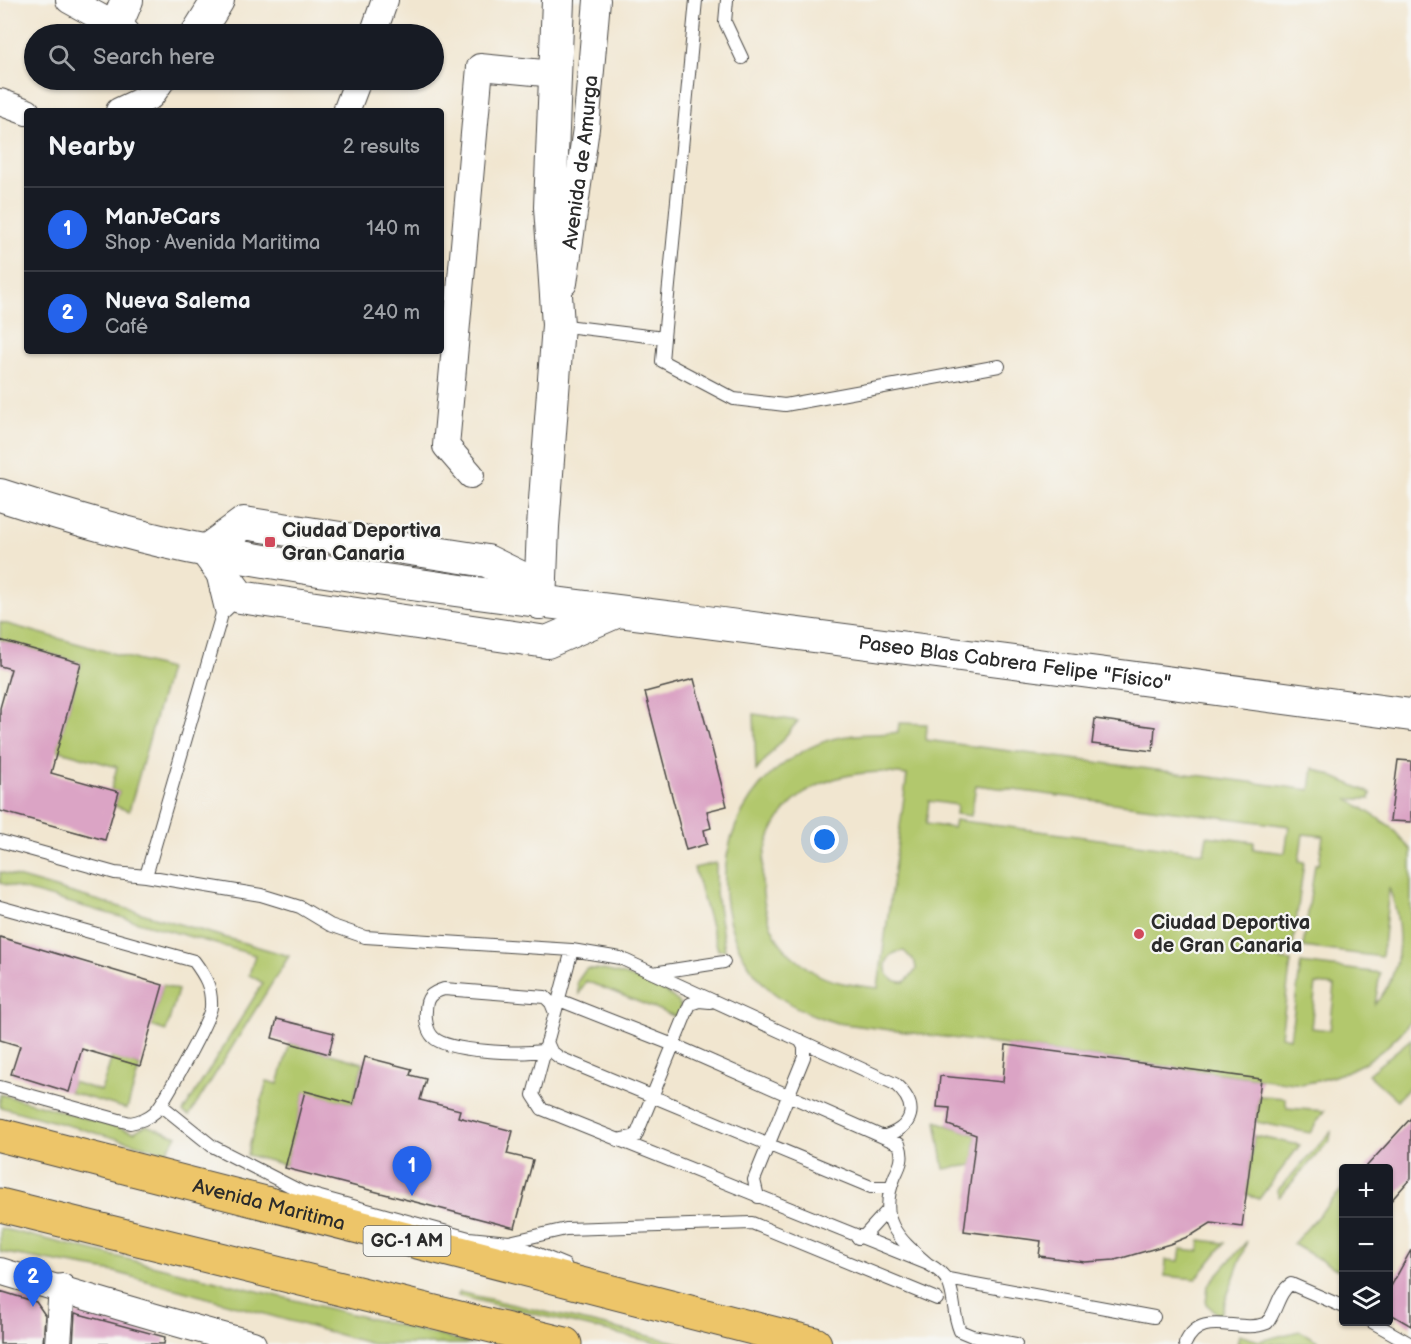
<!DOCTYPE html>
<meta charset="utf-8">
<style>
body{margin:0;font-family:"Balsamiq Sans",sans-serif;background:#20242c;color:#f1f3f6}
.controls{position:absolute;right:18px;bottom:18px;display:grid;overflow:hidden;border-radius:6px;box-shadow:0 2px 4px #0004}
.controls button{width:54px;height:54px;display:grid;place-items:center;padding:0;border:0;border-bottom:2px solid #363941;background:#171b24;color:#f1f3f6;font:30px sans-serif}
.you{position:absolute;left:825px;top:840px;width:21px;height:21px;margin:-15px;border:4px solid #fff;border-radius:50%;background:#1a73e8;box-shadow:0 0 0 9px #1a73e833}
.badge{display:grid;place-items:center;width:39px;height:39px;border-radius:50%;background:#2563eb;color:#fff;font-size:20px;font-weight:700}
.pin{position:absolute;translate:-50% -50px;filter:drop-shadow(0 2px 3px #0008)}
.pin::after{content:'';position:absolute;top:32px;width:21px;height:18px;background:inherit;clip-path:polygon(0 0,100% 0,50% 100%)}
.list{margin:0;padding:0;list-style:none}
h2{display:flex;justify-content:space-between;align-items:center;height:78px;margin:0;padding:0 24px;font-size:26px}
h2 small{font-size:20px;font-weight:400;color:#9ea1a6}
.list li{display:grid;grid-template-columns:39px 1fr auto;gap:18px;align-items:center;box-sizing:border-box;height:84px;padding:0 24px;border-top:2px solid #363941}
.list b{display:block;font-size:22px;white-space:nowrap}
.list p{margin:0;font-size:20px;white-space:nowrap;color:#9ea1a6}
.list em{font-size:20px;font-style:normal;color:#9ea1a6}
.icon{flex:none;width:33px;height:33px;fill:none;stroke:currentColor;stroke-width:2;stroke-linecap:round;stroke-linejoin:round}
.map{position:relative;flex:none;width:1411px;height:1344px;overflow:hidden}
.search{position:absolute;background:#171b24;box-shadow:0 2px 4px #0004;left:24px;top:24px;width:420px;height:66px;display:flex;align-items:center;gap:15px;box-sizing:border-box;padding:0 21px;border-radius:33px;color:#9ea1a6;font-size:22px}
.panel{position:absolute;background:#171b24;box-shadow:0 2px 4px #0004;left:24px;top:108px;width:420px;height:246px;border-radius:6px}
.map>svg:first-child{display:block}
</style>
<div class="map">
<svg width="1411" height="1344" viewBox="0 0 1411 1344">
<rect width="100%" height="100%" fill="#f6f6f2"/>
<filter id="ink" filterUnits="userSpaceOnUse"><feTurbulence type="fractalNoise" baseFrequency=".0167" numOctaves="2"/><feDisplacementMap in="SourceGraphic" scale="12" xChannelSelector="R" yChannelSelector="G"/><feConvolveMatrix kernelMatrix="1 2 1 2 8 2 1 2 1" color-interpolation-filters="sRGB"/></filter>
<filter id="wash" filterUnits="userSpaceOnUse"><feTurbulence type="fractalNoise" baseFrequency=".008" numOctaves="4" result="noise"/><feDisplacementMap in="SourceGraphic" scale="24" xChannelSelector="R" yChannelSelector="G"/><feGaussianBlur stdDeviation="1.35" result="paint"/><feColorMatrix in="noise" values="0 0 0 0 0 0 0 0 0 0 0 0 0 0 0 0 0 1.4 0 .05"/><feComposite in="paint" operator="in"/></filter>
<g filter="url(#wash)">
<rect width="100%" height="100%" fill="#f1e6d0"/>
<path fill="#b2c86d" stroke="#6e7a4c" stroke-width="1.5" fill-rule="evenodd" d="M0,622l169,47 -40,142 -14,-5 4,-14 -8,-2 6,-23 -60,-17 24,-87 -81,-23z
M754,714l44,7 -42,50z
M899,723l28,1 -1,16 384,50 3,-22 58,25 -1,6h-22l42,27 21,24v171c-29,37 -64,56 -110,63l-464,-61c-24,-7 -50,-18 -69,-35 -65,-63 -55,-174 17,-225 18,-13 41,-25 63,-27 17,-3 33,-1 50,-4zM880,772l27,3 -29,213c-22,-3 -47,-4 -66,-17 -12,-8 -29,-21 -36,-35 -24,-44 -18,-110 26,-141 24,-17 49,-22 78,-23zM976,785l313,41 -4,27 -32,-4 1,-7 -47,-6 -3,17 -249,-33 -2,8 -27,-4 3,-23 28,4 -1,9 15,2zM1303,834l20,2 -4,28h-4l-12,83 79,10 7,-69c15,39 15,83 -14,116l5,-31 -79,-10 -11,75 -9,-2 10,-75 -11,-1 2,-16 11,1 11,-83 -5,-1zM904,951l11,11 1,8 -11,12c-25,1 -26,-30 -1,-31zM1316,984l19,2 -5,44 -19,-2z
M716,863v30l9,57h-7l-24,-82z
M0,872l289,84 -100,160 -6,-4 80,-129 -14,-8 6,-20 -255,-72z
M586,969c22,-2 86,18 95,38l-5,16 -6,5 4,-12 -88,-35 -7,13 -2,-12z
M163,985l15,5 -12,41 -15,-5z
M1411,1039v46l-14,15 -29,-26z
M290,1043l73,20 -10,41 -48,-12 -19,73 -39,-10 20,-74 11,3z
M112,1057l28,9 -13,43 -58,-17 3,-10 29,9z
M0,1094l134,38 12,-7 31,11 -11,16 -166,-45z
M1259,1096l26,2 2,10 37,3 -14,22 -54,-11z
M936,1121l40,14 -3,30 -29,4z
M1331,1132l-1,8 -51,57 -2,-6z
M1254,1136l46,9 -41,54 -13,-5z
M1343,1188v85l-50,-29z
M0,1228l474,116h-102l-257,-72 -115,-20z
M1200,1240l25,3 -29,36 -31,-3 1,-16 13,1 2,-12 18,2z
M1247,1241l-27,75 -14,-12 2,-19z
M459,1292l225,52h-24l-202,-48z
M1300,1331l23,13h-86l2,-9 20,6z"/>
<g id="blocks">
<path fill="#dba4c5" d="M0,640l81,23 -30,110 68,19 -14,48 -105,-29v-103l11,-39 -11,-3z
M694,679l33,127 -20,5 4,17 -7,2 3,14 -21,6 -41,-158z
M1095,719l60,8 -2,24 -61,-7z
M1398,760l13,1v61l-21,-1z
M0,937l163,48 -23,81 -58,-17 -13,43 -58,-18 9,-28 -20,-6z
M277,1019l57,14 -5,21 -57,-16z
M1006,1045l255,34 -19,148 -31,-4 -19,12 -22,9 -55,16 -30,2 -46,-6 2,-15 -77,-10 12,-96 -28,-10 2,-17 -13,-1 3,-31 63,6z
M365,1057l47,12 -2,6 16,4 -6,21 40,10 -2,7 55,14 -6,23 26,6 -18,68 -230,-60 20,-77 48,13z
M1411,1118v60l-22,25v-35h-24z
M1411,1250v76l-22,-13v-23z
M0,1291l36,11 9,13 -2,29h-43z
M75,1313l90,24 -1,7h-91z"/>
</g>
</g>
<g filter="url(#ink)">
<use href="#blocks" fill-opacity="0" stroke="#494744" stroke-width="1.5"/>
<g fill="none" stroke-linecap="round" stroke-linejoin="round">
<g stroke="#494744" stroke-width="14">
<path id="service" d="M727,0l-2,22 17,36
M558,325l106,13 -2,23 72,38 51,6 214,-39
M664,338l32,-338
M213,577l9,37
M239,598l-17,16 -76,262 115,19 39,12 30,18 35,12 207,13 48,8 275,126c25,22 19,43 -12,53
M0,841l115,32 31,3
M0,907l194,54c11,15 18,26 17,46 0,10 -47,96 -56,105 -8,7 -15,9 -25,11l-130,-36
M653,973l71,-11
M559,1000l122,48 218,96c5,13 2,20 -4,32 -18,43 1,61 33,88l-386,-155 -9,-14 39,-145
M547,1042l4,9 9,7 311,129h20
M545,1048l-3,3c-21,3 -96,1 -109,-14 -6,-6 -8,-18 -7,-26 0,-14 5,-18 18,-22l101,8 6,6 4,10
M161,1105l51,41 90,46 167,46 40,4 57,-13 186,-6 185,76
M617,1140l19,-4 54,-132 9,-3 11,1
M758,1197l-4,-17 50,-123v-10l-4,-7
M858,1238l7,-3 21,-23
M509,1242l56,23
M928,1264c33,17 20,38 32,67l12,5 44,8
M948,1279l206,38
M1372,1322l39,22
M1185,1344c16,-37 53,-9 82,-21 10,-12 11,-31 24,-39l53,23"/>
</g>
<g stroke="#494744" stroke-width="28">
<g id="minor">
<path d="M69,0l47,26"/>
<path d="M373,34l12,-34"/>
<path d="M0,102l27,10"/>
<path d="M347,109l11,-29"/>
<path d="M119,111l32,-15 11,-16"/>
<path id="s1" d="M564,283l22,-155 11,-128"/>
<path d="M471,475l-25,-29 34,-379 75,7"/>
<path d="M0,1271c84,25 168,51 253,73"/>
<path d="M58,1344l4,-57"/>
</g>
</g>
<g stroke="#494744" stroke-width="34">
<g id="tertiary">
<path d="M124,34l-8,-8 11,-26"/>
<path d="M197,34l21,-34"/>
<path id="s2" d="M0,495c68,22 138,43 208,56 163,30 327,50 491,70 237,30 475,62 712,94"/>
<path d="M206,551l34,46 307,45 69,-30"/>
<path d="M206,551l38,-28 243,38 31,15 22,27"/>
<path d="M540,603l3,-76 15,-202 -8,-118 8,-207"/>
</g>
</g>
<g stroke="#494744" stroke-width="35">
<g id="trunk">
<path id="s3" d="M0,1135l815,209"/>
<path d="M0,1205l565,139"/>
</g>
</g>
<use href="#service" stroke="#fff" stroke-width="12"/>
<use href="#minor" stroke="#fff" stroke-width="26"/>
<use href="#tertiary" stroke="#fff" stroke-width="32"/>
<use href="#trunk" stroke="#edc569" stroke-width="33"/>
</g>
</g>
<g fill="#d1495b" stroke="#f6f6f2" stroke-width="2">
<rect x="264" y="536" width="12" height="12" rx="3"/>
<circle cx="1139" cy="934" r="6"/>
</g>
<g text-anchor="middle" stroke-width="4.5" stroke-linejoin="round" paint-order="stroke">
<rect fill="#f6f6f2" stroke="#686867" stroke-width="1.5" x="363.5" y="1226" width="87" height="30" rx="4.5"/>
<g font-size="18" font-weight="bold" fill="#2b2b2b">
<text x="407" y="1247">GC-1 AM</text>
</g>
<g font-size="20" fill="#2b2b2b" stroke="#f6f6f2">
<text dy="7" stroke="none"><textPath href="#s1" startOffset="122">Avenida de Amurga</textPath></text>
<text dy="7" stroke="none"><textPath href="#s2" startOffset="1030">Paseo Blas Cabrera Felipe "Físico"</textPath></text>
<text dy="7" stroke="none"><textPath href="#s3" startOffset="278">Avenida Maritima</textPath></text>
</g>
<g font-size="20" font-weight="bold" fill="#2b2b2b" stroke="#f6f6f2" text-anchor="start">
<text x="282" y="537">Ciudad Deportiva<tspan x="282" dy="23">Gran Canaria</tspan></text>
<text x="1151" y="929">Ciudad Deportiva<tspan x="1151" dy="23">de Gran Canaria</tspan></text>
</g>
</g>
</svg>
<div class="controls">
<button>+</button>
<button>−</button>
<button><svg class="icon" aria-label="layers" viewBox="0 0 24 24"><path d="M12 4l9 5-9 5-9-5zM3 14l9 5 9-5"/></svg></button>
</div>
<div class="you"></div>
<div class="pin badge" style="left:412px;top:1196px">1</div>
<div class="pin badge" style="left:33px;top:1307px">2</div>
<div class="search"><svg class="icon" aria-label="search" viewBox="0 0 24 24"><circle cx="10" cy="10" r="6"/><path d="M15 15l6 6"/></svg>Search here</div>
<section class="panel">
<h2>Nearby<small>2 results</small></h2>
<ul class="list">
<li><span class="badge">1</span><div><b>ManJeCars</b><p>Shop · Avenida Maritima</p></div><em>140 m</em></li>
<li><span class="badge">2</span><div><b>Nueva Salema</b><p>Café</p></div><em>240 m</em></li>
</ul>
</section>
</div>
